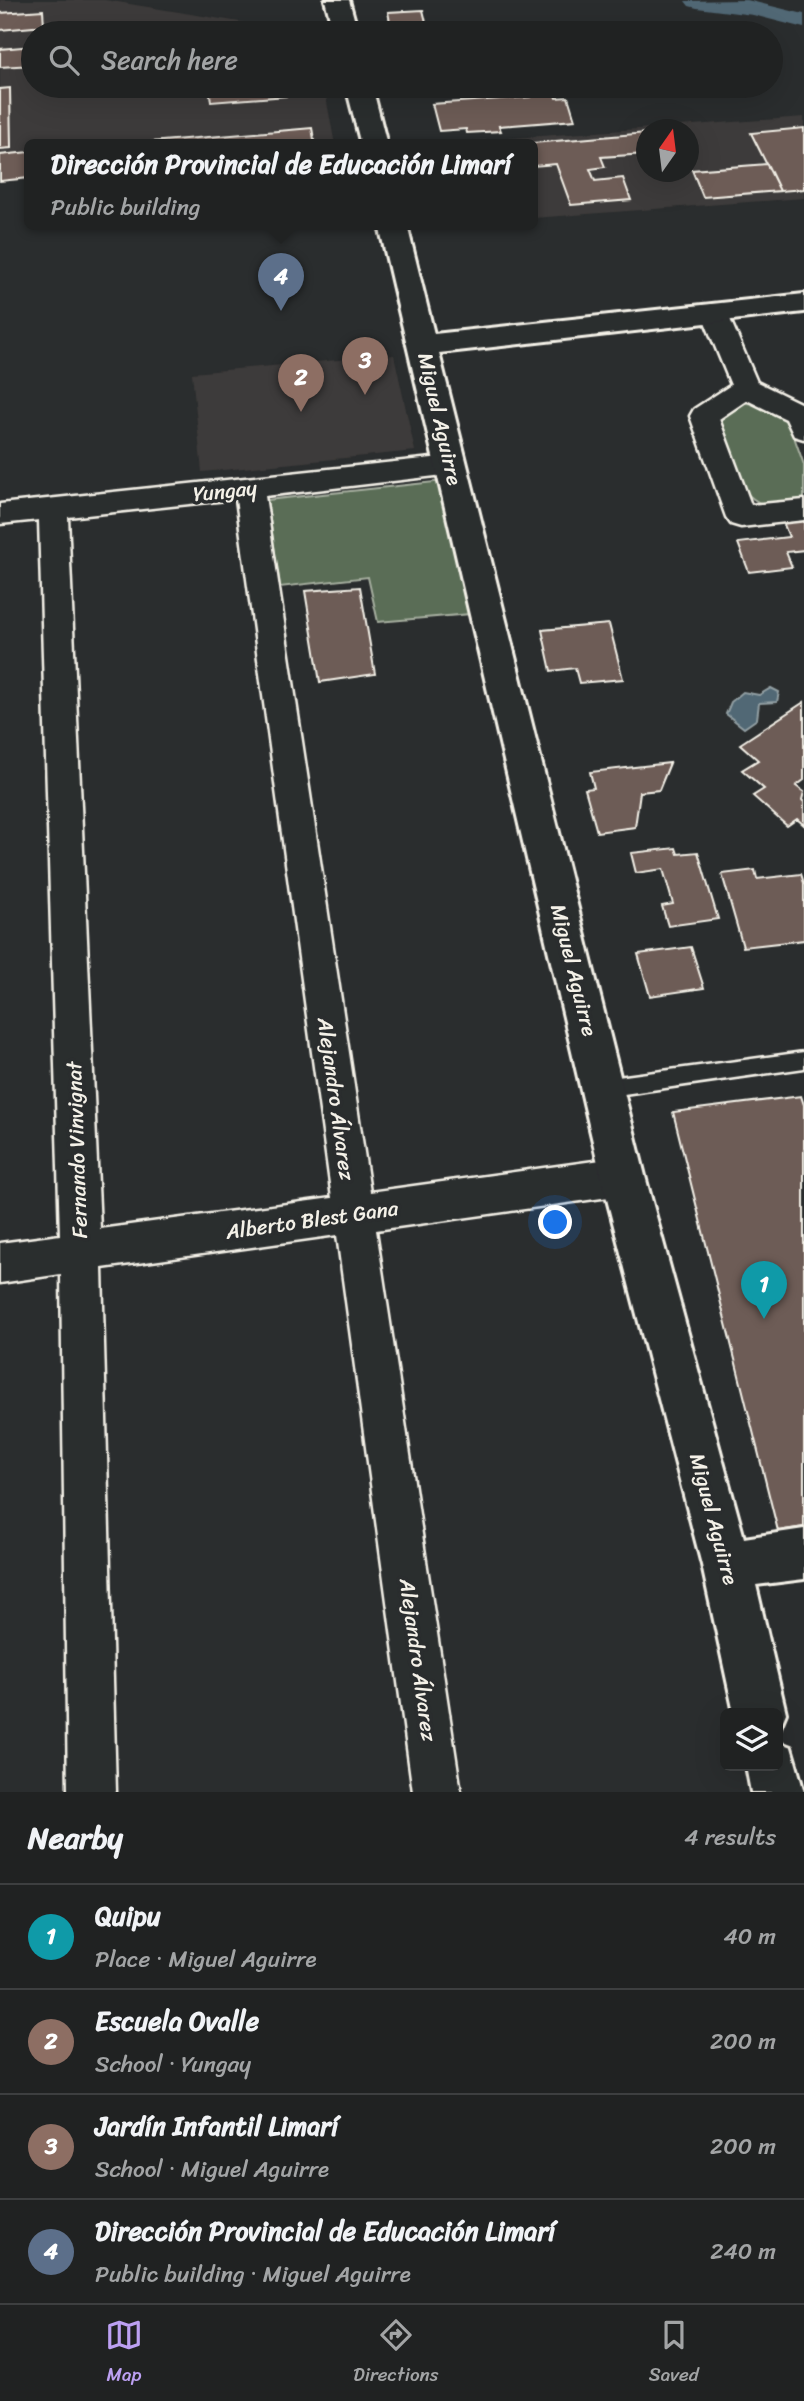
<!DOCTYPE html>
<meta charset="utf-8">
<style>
body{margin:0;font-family:Sriracha,sans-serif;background:#2d2f2f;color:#f1f3f6}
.controls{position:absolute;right:21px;bottom:21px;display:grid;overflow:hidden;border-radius:10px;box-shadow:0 7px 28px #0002}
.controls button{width:63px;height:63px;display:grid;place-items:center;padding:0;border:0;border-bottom:2px solid #3d3f40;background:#202222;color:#f1f3f6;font:35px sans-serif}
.compass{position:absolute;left:636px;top:119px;width:63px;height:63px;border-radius:50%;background:#202222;box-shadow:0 7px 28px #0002;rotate:14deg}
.you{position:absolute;left:556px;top:1223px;width:24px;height:24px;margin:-18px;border:5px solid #fff;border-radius:50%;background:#1a73e8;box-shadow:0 0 0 10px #1a73e833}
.badge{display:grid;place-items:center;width:46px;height:46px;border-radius:50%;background:#bca0f2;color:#fff;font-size:23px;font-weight:700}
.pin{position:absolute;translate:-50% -58px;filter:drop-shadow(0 2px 4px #0008)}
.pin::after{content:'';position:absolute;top:37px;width:24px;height:21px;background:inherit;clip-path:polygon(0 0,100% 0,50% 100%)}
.popup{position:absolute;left:24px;top:139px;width:514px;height:91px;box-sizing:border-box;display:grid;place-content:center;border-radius:10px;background:#202222;filter:drop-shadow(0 2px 5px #0005);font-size:23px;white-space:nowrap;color:#a2a4a5}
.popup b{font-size:26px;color:#f1f3f6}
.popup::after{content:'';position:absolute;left:50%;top:100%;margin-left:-14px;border:14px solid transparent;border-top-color:#202222}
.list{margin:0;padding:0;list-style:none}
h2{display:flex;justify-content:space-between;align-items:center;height:91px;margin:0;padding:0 28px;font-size:30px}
h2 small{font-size:23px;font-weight:400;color:#a2a4a5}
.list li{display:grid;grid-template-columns:46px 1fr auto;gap:21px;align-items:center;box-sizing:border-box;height:105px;padding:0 28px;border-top:2px solid #3d3f40}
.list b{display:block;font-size:26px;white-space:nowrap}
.list p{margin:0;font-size:23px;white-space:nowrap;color:#a2a4a5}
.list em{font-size:23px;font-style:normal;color:#a2a4a5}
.icon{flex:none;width:38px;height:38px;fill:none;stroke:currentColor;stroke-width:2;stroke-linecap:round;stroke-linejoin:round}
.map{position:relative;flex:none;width:804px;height:1792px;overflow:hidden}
.search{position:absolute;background:#202222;box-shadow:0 7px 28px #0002;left:21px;right:21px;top:21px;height:77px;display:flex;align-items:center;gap:18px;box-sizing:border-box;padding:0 24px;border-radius:38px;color:#a2a4a5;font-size:26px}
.sheet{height:511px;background:#202222}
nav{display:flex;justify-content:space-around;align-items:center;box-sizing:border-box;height:98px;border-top:2px solid #3d3f40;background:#202222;font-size:19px;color:#a2a4a5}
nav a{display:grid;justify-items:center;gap:4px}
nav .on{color:#bca0f2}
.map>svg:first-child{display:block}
</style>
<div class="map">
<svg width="804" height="1792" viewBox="0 0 804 1792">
<rect width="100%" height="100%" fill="#2a2d2e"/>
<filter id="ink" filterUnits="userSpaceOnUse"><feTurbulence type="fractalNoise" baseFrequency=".0143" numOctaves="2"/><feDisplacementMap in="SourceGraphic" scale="14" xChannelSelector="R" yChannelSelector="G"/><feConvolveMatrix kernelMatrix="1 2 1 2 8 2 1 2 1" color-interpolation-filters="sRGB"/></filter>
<g filter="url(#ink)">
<path fill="#3e3b3a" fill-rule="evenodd" d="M0,0h105l201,33h-273v53h291l11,59h-306v35l-29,2z
M804,117v81l-271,20v-73h-115zM646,130h42v42h-42z
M394,355l21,96 -213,21 -10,-99z"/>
<path fill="#5a6d57" stroke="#a7afa0" stroke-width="2" d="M739,402l23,3 25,12 17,48v38c-10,1 -23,6 -33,4 -37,-8 -43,-53 -54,-83l7,-11z
M453,480l29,133 -104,9 -10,-45 -88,10 -13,-87z"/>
<path fill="#516875" stroke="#929fa3" stroke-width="2" d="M771,688l8,4 -2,10 -18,1 -2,16 -13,9 -18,-14 5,-12 12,-10 16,3z"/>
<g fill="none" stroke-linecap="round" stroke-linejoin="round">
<path fill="#516875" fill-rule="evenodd" d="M685,1l62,-1 57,14v14l-51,-13 -56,-7 -8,-2z"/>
</g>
<path fill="#6d5b56" stroke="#f4f1e8" stroke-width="2" d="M43,10l1,16 -44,4v-17z
M423,10l5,20 -36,2 -4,-20z
M33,46v19l-33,2v-18z
M209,86h101l2,8 -101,8z
M10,88l1,60 -11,1v-60z
M554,92l2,6 12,-1 7,23 -76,6 2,5 -34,2 -1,-4 -27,2 -7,-27 98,-7 -1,-3z
M312,128l3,17h-200z
M804,128v61l-24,2 -29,-58z
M646,133v21l-45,3 4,10 -15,2 5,12 28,-3 8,22 -60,5 -15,-41 -23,2v-21h-23z
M29,152v26l-29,3v-26z
M767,164l13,27 -77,6 -11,-27z
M804,520v30l-18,2 6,15 -43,5 -11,-29 51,-6 -6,-15z
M360,587l15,87 -55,8 -15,-91z
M609,624l14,55 -44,4 -4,-15 -24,3 -9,-41z
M804,702v78l-8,6 8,6 -2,8 2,2v23l-7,-6 -10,7 -34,-30 11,-7 -22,-19 16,-10 -18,-16z
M670,763l-11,27 -19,2 -5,35 -38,5 -12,-43 9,-1 -4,-16z
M676,848l2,6 20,-2 20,67 -50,7 -6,-20 11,-2 -10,-35 -27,4 -5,-20z
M755,870l2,9 44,-5 3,9v57l-61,7 -21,-73z
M691,947l13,41 -54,8 -12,-42z
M801,1096l3,9v422l-26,4 -105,-419z"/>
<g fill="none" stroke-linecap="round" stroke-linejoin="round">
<g stroke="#f4f1e8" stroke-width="5">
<path id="lane" d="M804,1052v16l-201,29 -7,-3 -2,-6 2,-6 7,-3z"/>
</g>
<g stroke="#f4f1e8" stroke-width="5">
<path id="street" d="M714,304l9,2 4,6 30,70 47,23v34l-10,-3 -8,-17 -39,-19 -28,19 32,86 53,-5v20l-63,7 -10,-3 -5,-7 -36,-101 4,-7 37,-24 -30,-73 4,-6z
M451,456l10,3 4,7 -4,7 -196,23 105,696 253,-35 14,6 6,13 -6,13 -14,6 -247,35 85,562h-48l-76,-557 -235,33 14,524h-48l-7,-518 -61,9v-40l60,-8 -21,-715 -39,4v-20zM236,499l96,699 -232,31 -32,-712z"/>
</g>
<g stroke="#f4f1e8" stroke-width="6">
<path id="secondary" d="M325,0h24l9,33h-24z
M346,86h26l15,59h-26z
M379,225h28l27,109 370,-40v18l-365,41 206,823 99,362 60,-9v50l-48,6 30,128 -8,19v-19h-44l-32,-148 -101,-389z
M778,1742l13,5 13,45h-53l-5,-26h32z"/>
</g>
<use href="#lane" fill="#2a2d2e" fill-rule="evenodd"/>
<use href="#street" fill="#2a2d2e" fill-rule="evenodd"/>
<use href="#secondary" fill="#2a2d2e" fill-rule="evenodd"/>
</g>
</g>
<g text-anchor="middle" stroke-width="7" stroke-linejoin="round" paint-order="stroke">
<g font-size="21" fill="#f4f1e8" stroke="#2a2d2e">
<text transform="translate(440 419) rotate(77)" y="7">Miguel Aguirre</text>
<text transform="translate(225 491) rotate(-6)" y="7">Yungay</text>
<text transform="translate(574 970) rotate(76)" y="7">Miguel Aguirre</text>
<text transform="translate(336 1099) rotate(82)" y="7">Alejandro Álvarez</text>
<text transform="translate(77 1150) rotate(-92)" y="7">Fernando Vinvignat</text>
<text transform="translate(312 1220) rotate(-8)" y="7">Alberto Blest Gana</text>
<text transform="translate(714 1519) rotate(75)" y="7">Miguel Aguirre</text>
<text transform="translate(418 1660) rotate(82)" y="7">Alejandro Álvarez</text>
</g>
</g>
</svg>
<div class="controls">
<button><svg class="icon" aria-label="layers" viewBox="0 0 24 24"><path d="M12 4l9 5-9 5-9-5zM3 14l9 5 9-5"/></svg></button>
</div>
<svg class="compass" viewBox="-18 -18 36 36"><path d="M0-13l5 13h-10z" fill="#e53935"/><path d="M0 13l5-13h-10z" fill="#a2a4a5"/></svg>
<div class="you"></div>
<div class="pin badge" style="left:764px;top:1319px;background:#0f9aa8">1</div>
<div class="pin badge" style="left:301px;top:412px;background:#8d6e63">2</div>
<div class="pin badge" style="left:365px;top:395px;background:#8d6e63">3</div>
<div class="pin badge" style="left:281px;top:311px;background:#5c6f8a">4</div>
<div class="popup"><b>Dirección Provincial de Educación Limarí</b>Public building</div>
<div class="search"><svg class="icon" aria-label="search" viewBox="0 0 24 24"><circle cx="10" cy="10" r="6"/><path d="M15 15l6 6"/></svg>Search here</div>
</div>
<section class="sheet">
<h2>Nearby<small>4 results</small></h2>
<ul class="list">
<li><span class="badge" style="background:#0f9aa8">1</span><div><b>Quipu</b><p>Place · Miguel Aguirre</p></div><em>40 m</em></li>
<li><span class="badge" style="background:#8d6e63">2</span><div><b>Escuela Ovalle</b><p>School · Yungay</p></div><em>200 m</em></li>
<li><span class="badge" style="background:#8d6e63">3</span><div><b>Jardín Infantil Limarí</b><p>School · Miguel Aguirre</p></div><em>200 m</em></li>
<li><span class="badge" style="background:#5c6f8a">4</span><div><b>Dirección Provincial de Educación Limarí</b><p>Public building · Miguel Aguirre</p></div><em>240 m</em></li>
</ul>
</section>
<nav>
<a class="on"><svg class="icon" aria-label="map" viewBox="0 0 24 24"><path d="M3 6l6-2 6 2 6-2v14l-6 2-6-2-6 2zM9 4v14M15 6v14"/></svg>Map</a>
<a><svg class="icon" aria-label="directions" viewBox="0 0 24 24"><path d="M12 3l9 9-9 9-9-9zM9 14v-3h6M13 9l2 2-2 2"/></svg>Directions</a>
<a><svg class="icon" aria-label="saved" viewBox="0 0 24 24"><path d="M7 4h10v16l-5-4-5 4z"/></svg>Saved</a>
</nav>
